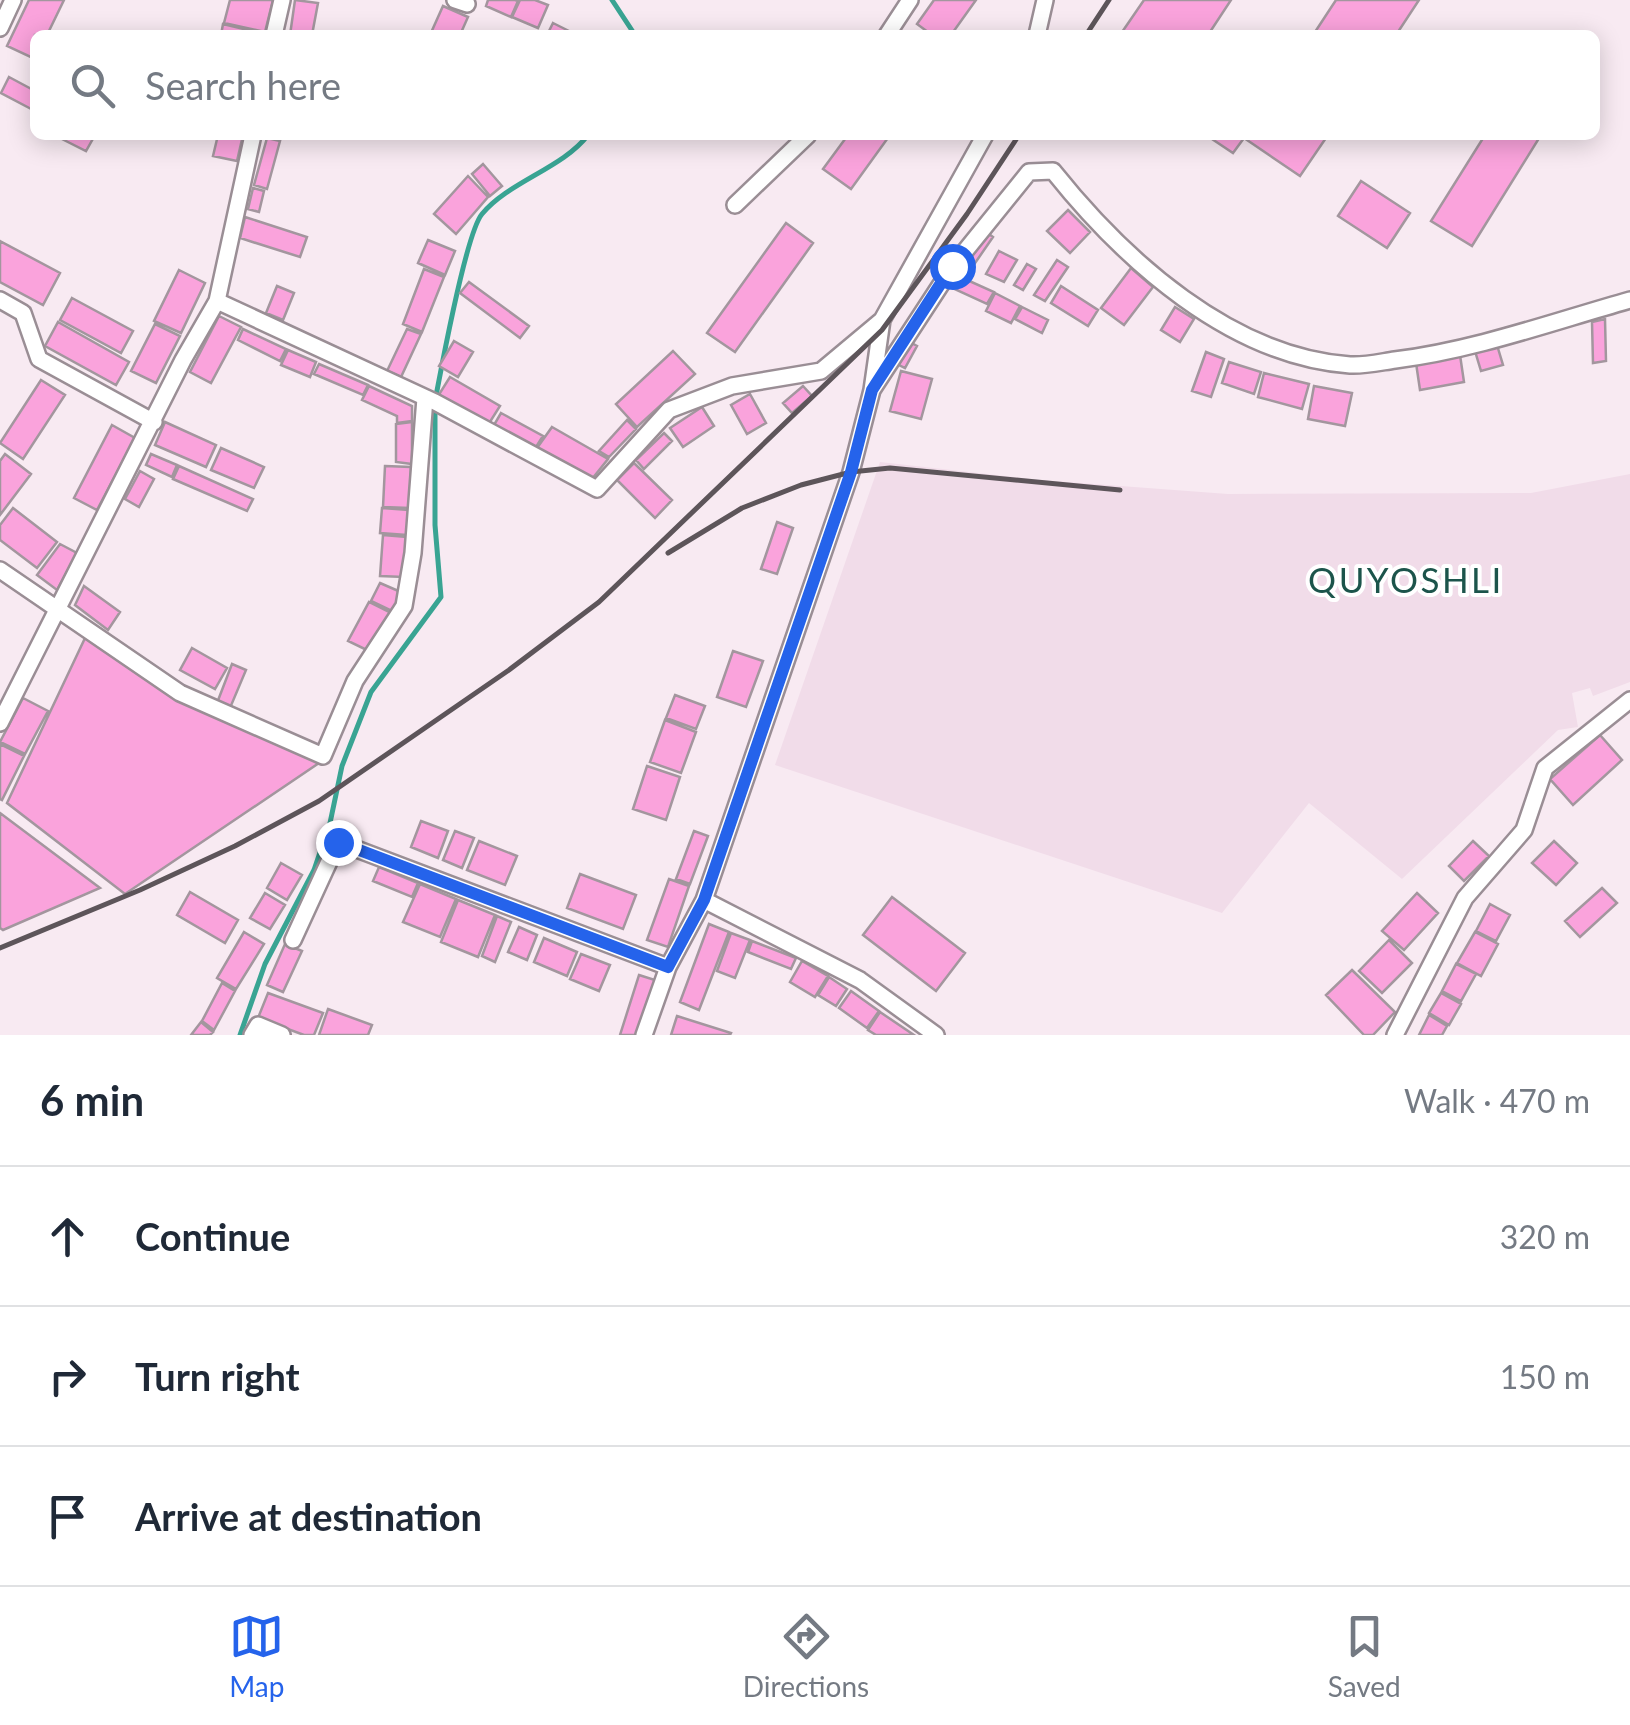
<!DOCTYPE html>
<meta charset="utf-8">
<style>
body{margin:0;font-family:Lato,sans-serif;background:#f6f6f7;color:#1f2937}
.stop{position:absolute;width:30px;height:30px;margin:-22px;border:8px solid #2563eb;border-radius:50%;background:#fff}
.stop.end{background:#2563eb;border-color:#fff;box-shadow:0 2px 10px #0008}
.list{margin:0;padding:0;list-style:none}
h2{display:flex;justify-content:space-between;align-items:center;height:130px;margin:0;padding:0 40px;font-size:42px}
h2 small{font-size:32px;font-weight:400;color:#747a83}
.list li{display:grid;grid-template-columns:65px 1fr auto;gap:30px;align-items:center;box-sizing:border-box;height:140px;padding:0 40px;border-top:2px solid #e0e1e3}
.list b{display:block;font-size:38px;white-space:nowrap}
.list em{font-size:32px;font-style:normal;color:#747a83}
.icon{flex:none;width:55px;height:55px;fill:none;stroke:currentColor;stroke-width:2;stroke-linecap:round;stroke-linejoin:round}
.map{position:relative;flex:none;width:1630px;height:1035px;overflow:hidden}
.search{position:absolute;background:#fff;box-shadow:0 5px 25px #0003;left:30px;right:30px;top:30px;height:110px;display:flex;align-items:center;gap:25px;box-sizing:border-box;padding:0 35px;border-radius:15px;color:#747a83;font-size:38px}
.sheet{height:550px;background:#fff}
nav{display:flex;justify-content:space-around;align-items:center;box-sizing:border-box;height:140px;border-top:2px solid #e0e1e3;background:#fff;font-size:28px;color:#747a83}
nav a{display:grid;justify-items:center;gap:5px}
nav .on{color:#2563eb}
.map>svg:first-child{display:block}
</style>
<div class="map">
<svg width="1630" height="1035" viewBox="0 0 1630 1035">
<rect width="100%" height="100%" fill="#f8eaf2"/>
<path fill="#f1dce9" d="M880,462l160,18 188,14 303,-1 99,-19v208l-37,14 -3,-8 -18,5 6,34 -20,3 -156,149 -93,-76 -87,110 -447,-148z"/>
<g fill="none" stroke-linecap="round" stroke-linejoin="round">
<path stroke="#39a493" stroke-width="5" d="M612,0l23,35
M436,396c6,-31 30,-163 46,-182 26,-32 81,-46 106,-79
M240,1035l25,-71 49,-94 16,-47 12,-57 29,-74 70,-95 -6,-72v-118"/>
</g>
<path fill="#faa3dc" stroke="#a3969e" stroke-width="2.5" d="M29,0h35l-17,35h-12v24l-28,-13z
M230,0h43l-8,32 -41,-9z
M295,0l23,3 -6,32h-22z
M488,0h27l3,1 -7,16 -25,-11z
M520,0h15l13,5 -10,23 -26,-11z
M934,0h42l-25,35h-19l-15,-11z
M1144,0h87l-23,35h-88z
M1336,0h83l-23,35h-83z
M443,6l25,11 -8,18h-30z
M553,23l24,12h-24l-5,-2z
M223,24l42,10 -1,1h-43z
M9,77l26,14v20l-34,-18z
M54,135h41l-9,16z
M218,135h25l-6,26 -24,-5z
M848,135h42l-39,54 -28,-20z
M1206,135h122l-28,41 -56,-38 -11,15z
M1485,135h56l-69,111 -41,-25z
M267,138l13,3 -13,48 -13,-4z
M483,164l19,22 -12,10 -18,-22z
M468,176l20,21 -32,37 -22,-20z
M1361,181l49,32 -23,35 -49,-32z
M253,188l11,3 -5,21 -11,-3z
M1068,210l22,22 -20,21 -23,-22z
M245,217l62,20 -7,20 -60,-19z
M786,223l27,20 -78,109 -28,-19z
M985,231l8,6 -20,29 -9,-5z
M428,240l27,11 -10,24 -27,-12z
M0,241l60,32 -17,32 -43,-23z
M999,251l18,9 -13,22 -18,-8z
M1057,260l11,7 -23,34 -11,-6z
M1027,264l9,5 -13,21 -9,-5z
M1131,268l22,19 -29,38 -23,-17z
M424,269l20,8 -22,55 -19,-8z
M179,270l26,13 -24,50 -27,-12z
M956,275l38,17 -7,12 -37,-17z
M469,282l60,44 -9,12 -60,-45z
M277,286l17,7 -11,27 -17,-7z
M1061,286l37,24 -10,16 -37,-23z
M995,293l25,13 -9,17 -25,-12z
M72,298l61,33 -12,22 -61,-33z
M1022,307l26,13 -6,13 -27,-14z
M1175,307l19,12 -14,23 -19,-12z
M219,316l22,11 -30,56 -21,-11z
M1605,319l1,42 -13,2 -1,-41z
M58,322l71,40 -13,23 -71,-39z
M155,324l25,12 -24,47 -25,-12z
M243,329l43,20 -6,12 -42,-21z
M407,329l14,5 -20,43 -14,-6z
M906,340l11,6 -12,22 -10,-5z
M454,341l19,11 -15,25 -19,-11z
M1497,345l6,20 -22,6 -6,-20z
M288,350l28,12 -6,15 -29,-12z
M673,351l22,23 -58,53 -21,-23z
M1206,352l18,7 -13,38 -19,-6z
M1460,355l4,27 -44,8 -4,-27z
M1229,362l32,10 -7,22 -32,-11z
M319,364l49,21 -5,10 -49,-21z
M901,371l31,8 -11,40 -31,-8z
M1264,373l45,11 -7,25 -44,-12z
M450,377l50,29 -12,19 -50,-29z
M41,380l24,15 -42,64 -23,-16z
M369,386l43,20v15l-15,2v-7l-35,-16z
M803,386l9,10 -20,17 -9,-10z
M1314,386l38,7 -7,33 -37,-7z
M750,394l16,29 -19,11 -16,-29z
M702,407l12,19 -31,21 -13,-19z
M501,413l42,23 -7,11 -42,-22z
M627,420l9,9 -27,28 -10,-6z
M165,422l51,23 -10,22 -51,-22z
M412,422v42l-16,-2v-38z
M112,425l23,13 -38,72 -23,-12z
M552,427l56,32 -16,20 -55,-31z
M664,433l8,8 -28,28 -8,-9z
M221,448l43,19 -10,21 -43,-18z
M5,454l26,20 -31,41v-54z
M151,454l26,11 -5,12 -26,-12z
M634,463l38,37 -17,18 -38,-38z
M179,466l74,33 -6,12 -74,-32z
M385,466l26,1 -1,41 -27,-1z
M140,471l14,8 -15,28 -14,-8z
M13,508l44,34 -20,26 -37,-28v-15z
M382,508l27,2 -2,25 -27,-2z
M777,522l16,6 -16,46 -16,-5z
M383,535l24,2 -3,40 -24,-1z
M60,544l17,9 -20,37 -20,-15z
M380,583l23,10 -9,19 -23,-11z
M84,586l36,26 -12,18 -33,-25z
M369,602l24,12 -22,38 -23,-11z
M86,636l236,125 -197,133 -118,-91z
M192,648l35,20 -12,21 -35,-19z
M733,651l30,10 -17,46 -29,-10z
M232,664l14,6 -16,38 -13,-5z
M675,695l30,11 -9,23 -30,-11z
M23,698l25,13 -23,43 -25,-12z
M665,720l31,12 -15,41 -31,-11z
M1600,735l22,25 -49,45 -23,-26z
M0,744l24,12 -22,44 -2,-1z
M647,766l33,11 -14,43 -33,-11z
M0,813l100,75 -97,42 -3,-2z
M421,821l27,10 -10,27 -27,-11z
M455,831l19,7 -12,30 -19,-8z
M694,831l14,5 -18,48 -14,-5z
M479,841l38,15 -12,29 -38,-15z
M1473,841l16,15 -25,25 -15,-15z
M1554,841l23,22 -21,22 -24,-22z
M281,863l21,12 -15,25 -20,-12z
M379,867l39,16 -6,14 -39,-16z
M580,874l56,21 -13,34 -56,-21z
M669,879l20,7 -21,61 -21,-7z
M420,884l36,15 -16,38 -37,-15z
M1602,888l15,15 -37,34 -15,-16z
M190,892l48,28 -13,23 -48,-28z
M265,893l20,12 -15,24 -20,-11z
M1417,893l21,20 -34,37 -22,-19z
M892,897l73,56 -29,38 -73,-56z
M458,900l37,15 -17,42 -37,-15z
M1490,904l20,11 -14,26 -20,-10z
M497,916l14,6 -16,40 -13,-6z
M709,924l20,8 -30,78 -19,-8z
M519,927l18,8 -10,25 -19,-8z
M244,932l20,12 -28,45 -19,-11z
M1475,932l23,12 -17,32 -24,-13z
M731,933l19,7 -15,38 -18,-7z
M544,938l33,14 -10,24 -33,-14z
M1389,940l23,23 -30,30 -23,-22z
M752,941l44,17 -5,11 -43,-17z
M285,944l17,7 -19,41 -16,-7z
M581,954l29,11 -11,26 -29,-12z
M802,961l26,15 -13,21 -25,-15z
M1456,964l20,10 -15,27 -19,-10z
M1352,970l43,42 -22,23h-9l-38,-40z
M639,975l16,5 -17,55h-18z
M829,977l18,12 -11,17 -18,-11z
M222,983l13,8 -21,39 -12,-9z
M851,991l28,20 -12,17 -28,-20z
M268,993l55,20 -9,22h-10l-46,-17z
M1441,993l20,11 -12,21 -20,-12z
M328,1009l44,16 -4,10h-49z
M880,1012l34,23h-38l-8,-5z
M1429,1015l18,11 -5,9h-23z
M677,1016l54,17 -1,2h-59z
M201,1022l12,10 -3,3h-19z"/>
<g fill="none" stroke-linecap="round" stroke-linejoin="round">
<g stroke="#9a8e95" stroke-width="20">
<path id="street" d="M455,0l12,4
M0,28l13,-28
M274,35l8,-35
M887,35l23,-35
M1037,35l8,-35
M735,205l73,-70
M0,300l23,13 16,46 115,63
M217,301l218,101 162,87 72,-79 63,-24 89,-15 61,-51 103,-185
M872,390l81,-124 76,-94 24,-1c71,89 178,186 297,194 14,1 31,-3 45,-5 80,-10 157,-38 235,-60
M0,570l180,123 143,63 32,-75 49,-75 9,-53 12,-155
M0,723l183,-363 34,-59 36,-166
M704,900l156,80 76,55
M293,940l45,-98 330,125
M252,1035l6,-10 24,10
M644,1035l24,-68 36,-67 147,-428 21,-82 10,-70
M1395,1035l70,-137 59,-68 21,-62 85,-68"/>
</g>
<use href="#street" stroke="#fff" stroke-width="15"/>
<path stroke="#5d555a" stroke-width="5" d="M1086,35l23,-35
M668,553l74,-45 59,-23 50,-13 39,-4 230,22
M0,948l140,-58 95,-44 84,-45 190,-131 90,-68 283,-272 85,-116 52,-79"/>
</g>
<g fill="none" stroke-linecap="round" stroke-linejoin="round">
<path stroke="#2563eb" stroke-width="12" d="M338,842l330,125 36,-67 147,-428 21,-82 80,-124"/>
</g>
<g text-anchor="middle" stroke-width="8" stroke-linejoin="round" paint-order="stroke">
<g font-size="35" letter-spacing="2.5" fill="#1c544b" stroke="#fff">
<text x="1406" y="593">QUYOSHLI</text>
</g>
</g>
</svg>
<div class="stop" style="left:952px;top:266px"></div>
<div class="stop end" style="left:338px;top:842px"></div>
<div class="search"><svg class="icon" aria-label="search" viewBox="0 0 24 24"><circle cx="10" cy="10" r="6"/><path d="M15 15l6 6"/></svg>Search here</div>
</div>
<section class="sheet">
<h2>6 min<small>Walk · 470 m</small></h2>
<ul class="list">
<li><svg class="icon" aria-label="ahead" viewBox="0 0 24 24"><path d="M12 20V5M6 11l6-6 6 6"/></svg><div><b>Continue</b></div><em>320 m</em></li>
<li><svg class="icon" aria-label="right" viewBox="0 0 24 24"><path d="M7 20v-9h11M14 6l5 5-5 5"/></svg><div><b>Turn right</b></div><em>150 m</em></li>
<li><svg class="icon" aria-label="arrive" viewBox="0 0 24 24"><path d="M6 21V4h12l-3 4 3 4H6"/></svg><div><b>Arrive at destination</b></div></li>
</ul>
</section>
<nav>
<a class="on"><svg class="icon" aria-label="map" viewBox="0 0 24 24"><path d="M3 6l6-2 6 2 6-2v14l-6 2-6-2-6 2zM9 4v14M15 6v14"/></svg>Map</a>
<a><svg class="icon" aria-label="directions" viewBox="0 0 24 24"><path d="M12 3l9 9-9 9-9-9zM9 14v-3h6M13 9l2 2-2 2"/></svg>Directions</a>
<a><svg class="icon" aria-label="saved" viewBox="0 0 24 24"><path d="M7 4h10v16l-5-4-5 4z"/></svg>Saved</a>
</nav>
